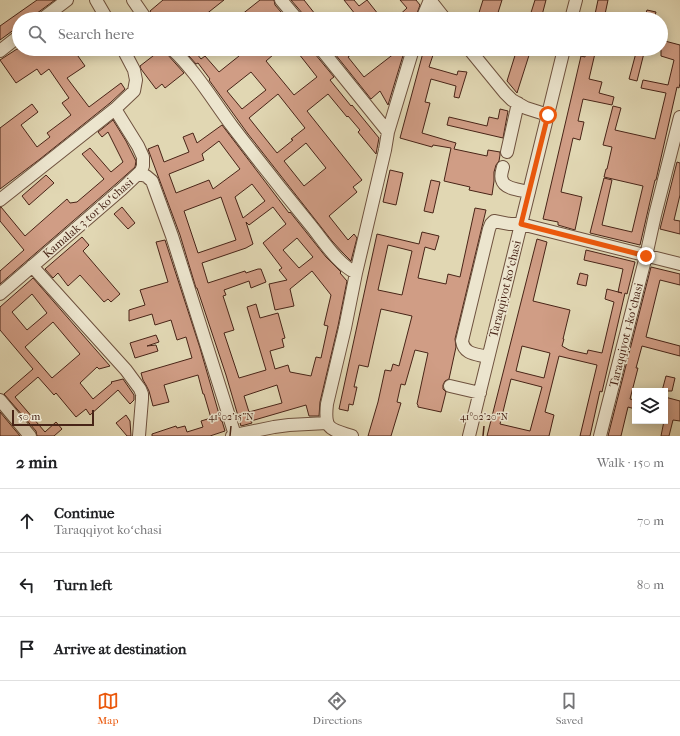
<!DOCTYPE html>
<meta charset="utf-8">
<style>
body{margin:0;font-family:"IM FELL French Canon",serif;background:#f2f2f2;color:#202124}
.controls{position:absolute;right:12px;bottom:12px;display:grid;overflow:hidden;border-radius:0px;box-shadow:0 2px 10px #0003}
.controls button{width:36px;height:36px;display:grid;place-items:center;padding:0;border:0;border-bottom:1px solid #e0e0e0;background:#fff;color:#202124;font:20px sans-serif}
.scale{position:absolute;left:12px;bottom:10px;width:82px;box-sizing:border-box;padding-left:4px;border:2px solid #482417;border-top:0;font-size:11px;line-height:14px;white-space:nowrap;color:#482417;-webkit-text-stroke:3px #ece5ce;paint-order:stroke}
.stop{position:absolute;width:12px;height:12px;margin:-9px;border:3px solid #ea580c;border-radius:50%;background:#fff}
.stop.end{background:#ea580c;border-color:#fff;box-shadow:0 1px 4px #0008}
.list{margin:0;padding:0;list-style:none}
h2{display:flex;justify-content:space-between;align-items:center;height:52px;margin:0;padding:0 16px;font-size:17px}
h2 small{font-size:13px;font-weight:400;color:#757577}
.list li{display:grid;grid-template-columns:26px 1fr auto;gap:12px;align-items:center;box-sizing:border-box;height:64px;padding:0 16px;border-top:1px solid #e0e0e0}
.list b{display:block;font-size:15px;white-space:nowrap}
.list p{margin:0;font-size:13px;white-space:nowrap;color:#757577}
.list em{font-size:13px;font-style:normal;color:#757577}
.icon{flex:none;width:22px;height:22px;fill:none;stroke:currentColor;stroke-width:2;stroke-linecap:round;stroke-linejoin:round}
.map{position:relative;flex:none;width:680px;height:436px;overflow:hidden}
.search{position:absolute;background:#fff;box-shadow:0 2px 10px #0003;left:12px;right:12px;top:12px;height:44px;display:flex;align-items:center;gap:10px;box-sizing:border-box;padding:0 14px;border-radius:22px;color:#757577;font-size:15px}
.sheet{height:244px;background:#fff}
nav{display:flex;justify-content:space-around;align-items:center;box-sizing:border-box;height:56px;border-top:1px solid #e0e0e0;background:#fff;font-size:11px;color:#757577}
nav a{display:grid;justify-items:center;gap:2px}
nav .on{color:#ea580c}
.map>svg:first-child{display:block}
</style>
<div class="map">
<svg width="680" height="436" viewBox="0 0 680 436">
<rect width="100%" height="100%" fill="#e1d7b3"/>
<filter id="stains"><feTurbulence type="fractalNoise" baseFrequency=".005" numOctaves="4"/><feColorMatrix values="0 0 0 0 .2 0 0 0 0 .09 0 0 0 0 .02 0 0 0 .5 -.17"/></filter>
<radialGradient id="worn" r=".72"><stop offset=".6" stop-color="#630" stop-opacity="0"/><stop offset="1" stop-color="#630" stop-opacity=".3"/></radialGradient>
<path fill="#d09d85" stroke="#482417" fill-rule="evenodd" d="M37,0h18l-26,19h-10v7l-19,14v-14z
M163,0h61l-24,19h-36l-4,-5 -5,5 -5,-8z
M260,0h14l1,5 12,14h-51z
M291,0h13l15,19h-15l-1,-5z
M344,0h10l5,6 8,-6 15,19h-23z
M400,0h16l4,5 -5,14h-20l12,-11z
M483,0h19l-6,19h-19z
M535,0h11l-5,19h-12z
M598,0h10l-4,19h-10z
M647,10l9,2 -2,7h-10z
M661,40l19,5v38l-1,5 -2,-1 -19,84 -2,9h-1l-15,65 -50,-12 14,-55 8,2 -10,45 30,7 11,-46 -39,-9 2,-8h1l5,-22 -9,-2 10,-39 8,2 -6,22 40,9 11,-46 -25,-5 2,-8 25,5 6,-25 -13,-4z
M17,49h56l12,17 -18,12 22,29 32,-24 4,6 -15,14 -70,56 -40,30v-61l32,-24 6,8 -17,13 16,22 13,-10 -3,-4 24,-18 -9,-12 7,-5 -20,-29 -8,6 -4,-6 -21,14 -16,-23z
M162,49h3l2,5 17,19 -19,15 -3,-4 -6,5 -15,-20 -1,-3z
M183,49h10l8,10 4,-3 14,16 20,-16 -6,-7h47l-14,12 28,34 23,-18 -22,-28h19l1,5 19,23 -4,3 21,26 1,-1 27,33 -3,16 -18,-22 2,-2 -12,-14 -1,1 -19,-23 -21,17 55,69 -9,7 4,5 -28,24 19,24 6,-6 3,4 -6,23 -8,-8 -11,-12 -84,-107 -39,-54 1,-1 -12,-16 -2,1zM251,72l15,18 -24,19 -15,-18zM278,94l27,34 -14,11 2,1 -16,13 -28,-35zM306,143l20,25 -22,18 -20,-25z
M331,49h27l-10,8 16,20 31,-24 -3,-4h13l-17,56 -8,-14 -9,8z
M424,49h11l-6,18 28,8 1,-4 9,1 -8,26 -5,-1 2,-11 -25,-7 -6,23 5,1 -8,30 34,10 -2,6 33,7 1,-6 12,2v3l-1,6 -3,4 -2,7v9l-2,14 -23,-5 1,-3 -26,-6 7,-33 -18,-3 -1,2 -32,-9z
M517,49h14l-14,44 -10,-12z
M586,49h10l-7,30 13,3 -3,11 15,4 -2,8 -29,-6 -5,22 6,1 -4,18 -7,-2 -12,54 21,5 -7,33 -17,-5v-3l-15,-3 38,-163 4,1z
M637,49h8l-8,32 -8,-2z
M500,109l8,2 -5,27 -56,-13 2,-8 38,9 2,-9 9,2z
M113,120l13,21 10,20 -1,6 -18,16 -117,101v-13l24,-21 -24,-29v-14h1l24,29 42,-37 3,4 7,-1 27,-23 -22,-25 8,-6 21,24 12,-10 -15,-30 -6,5 -4,-5z
M222,125l67,88 1,-1 36,45 15,15 -1,1 7,8 -9,45 -18,76 -1,14h-10l-3,-11 -55,16 1,2 -11,3 -15,-51 -29,-87h-1l-16,-53 -32,-86 10,-4 6,17 25,-10 -6,-15 10,-4 4,10zM219,141l21,28 -27,20 -4,-9 -33,13 -7,-19 35,-14 -2,-6zM252,184l13,17 -22,17 -8,-21zM221,197l15,43 -38,13 -14,-42zM273,207l13,17 -23,19 19,25 -3,2 8,10 -18,4 6,26 19,-4 -4,-17 22,-18 19,24 -7,30 4,1 -7,32 -5,-1 -5,19 -21,-4 -2,-7 -13,4 -5,-18 14,-4 -2,-8 3,-1 -7,-25 -18,5 -4,-14 -9,3 19,63 -27,8 -15,-45 10,-3 -11,-34 3,-1 -2,-5 25,-9 2,7 15,-6 -5,-13h-3l-12,4 -1,-2 -37,12 -6,-20 44,-15 7,-4 -7,-22 3,3zM297,238l16,19 -14,11 -16,-18zM277,385l5,18 -33,9 -5,-16z
M677,162l3,1v32l-6,25 6,1v13l-20,-5z
M390,170l13,3 -7,32 -13,-3z
M46,175l8,8 -25,22 -7,-9z
M431,180l9,2 -7,31 -9,-2z
M122,207l13,16 -7,6 -14,-15z
M475,208l11,2 -31,129 1,8 -7,32 -4,2 -2,4v4l3,3 -5,20 -23,-5v-2l-1,-1 11,-51 -13,-3 -10,35 -4,-1 -4,18 4,1 -10,33h-23l10,-34 7,-32 6,1 2,-7 6,2 13,-50 -31,-7 -13,58 -9,-2 -5,22h3l-4,18 -4,-1 -1,7 -9,-2 38,-175 42,10 3,-12 17,4 -4,14 -10,-3 -7,31 28,6 2,-10 12,3zM388,245l24,6 -10,44 -24,-5z
M82,237l7,8 -6,6 37,43 -9,8 -3,-3 -4,3 -24,-27 -12,11 -10,-13 -5,5 -8,-9z
M537,239l10,3 -14,59 37,9 -7,29h1l-2,7 7,4 18,4 1,-4 14,3 12,-51 -9,-3 2,-10 15,4 -4,-1 5,-23 -39,-9 2,-10 49,12 -8,32 -2,-1 -23,99 -2,-1 -10,45h-10l17,-71 -38,-9 -14,56 9,3 -5,21h-62zM522,346l28,7 -6,25 -28,-7zM511,379l31,8 -12,44 -30,-7z
M165,240l35,108 21,73h1l3,10 -15,5h-58v-2l24,-8 1,2 8,-2 2,6 16,-5 -2,-6 10,-3 -7,-24h-1l-5,-19 -34,10 5,17 -16,4 -4,-15 -3,-6 -3,-5 -2,-7 51,-15 -6,-21 -9,3 -6,-20 -16,5 -3,-11 -23,7v-11l16,-5 -5,-15 28,-8 -12,-40z
M651,267l29,7v11l-20,-5 -14,57 34,9v10l-38,-10 -6,22h2l-8,31 5,1v9l-7,-2 -7,29h-13z
M580,273l8,2 -2,11 -9,-2z
M33,278l77,88 -11,3 -2,-2 -17,16 13,16 19,-16 -1,-1 12,-3 11,16v5l-4,4 -12,-14 -28,25 -4,-6 -10,8 -20,-24 -2,2 -16,-18 -23,20 30,35 11,-10 6,7 -8,7h-17l-1,-5 -32,-37 29,-25 -33,-39v-23zM32,294l15,19 -20,17 -15,-18zM53,322l27,32 -28,24 -27,-31z
M156,335l3,7 -12,4 9,-1 2,6 -23,7 -5,-15z
M666,376l9,2 -3,13h-10z
M665,397l15,4v20l-7,-1 -4,16h-8l3,-15h1z
M0,412l20,24h-20z
M126,415l4,6 1,15h-4l-11,-13z"/>
<g fill="none" stroke-linecap="round" stroke-linejoin="round">
<g stroke="#6e513e" stroke-width="14">
<path id="minor" d="M96,0l11,19
M133,0l13,19
M281,0l16,19
M430,0l15,19
M42,19l25,-19
M422,19l8,-19
M571,19l5,-19
M172,49c23,21 42,53 60,77 26,34 53,68 80,101 12,15 26,37 44,46
M321,49l67,83
M469,49l36,44 7,7 14,8 22,7
M0,51l19,-15
M507,152l11,-49
M503,167c-1,4 -3,9 -1,13 2,9 19,10 27,12
M138,174l8,2 6,5 20,55 63,199 -3,1
M0,200l115,-91 19,-18 2,-11 -2,-10 -11,-21
M32,266l94,104 14,19 2,5v5l-3,37
M0,294l122,-105 19,-18 2,-5v-9l-5,-11 -23,-37
M488,357c-11,-3 -24,-2 -26,-16l27,-112 2,-5 3,-3 16,3h11l159,40
M450,386l30,7
M0,400l30,36
M235,435l39,-8 15,-2 38,-2
M352,436c-22,-7 -28,-6 -25,-32l18,-76 11,-55 29,-123 3,-18 25,-83
M469,436l95,-387
M600,436l46,-180 9,-41 25,-98"/>
</g>
<use href="#minor" stroke="#ece5ce" stroke-width="12"/>
</g>
<g fill="none" stroke-linecap="round" stroke-linejoin="round">
<path stroke="#ea580c" stroke-width="5" d="M548,115l-27,109 125,32"/>
</g>
<path fill="none" stroke="#482417" stroke-width="1.5" d="M230,436l1,-10M483,436l1,-10"/>
<g text-anchor="middle" stroke-width="3" stroke-linejoin="round" paint-order="stroke">
<g font-size="12" fill="#482417" stroke="#ece5ce">
<text transform="translate(88 218) rotate(-41)" y="4">Kamalak 3-tor koʻchasi</text>
<text transform="translate(505 289) rotate(-76)" y="4">Taraqqiyot koʻchasi</text>
<text transform="translate(626 335) rotate(-76)" y="4">Taraqqiyot 1-koʻchasi</text>
</g>
</g>
<g font-size="10" text-anchor="middle" fill="#482417" stroke="#ece5ce" stroke-width="3" stroke-linejoin="round" paint-order="stroke">
<text x="231" y="420">41°02'15"N</text>
<text x="484" y="420">41°02'20"N</text>
</g>
<rect width="100%" height="100%" filter="url(#stains)"/>
<rect width="100%" height="100%" fill="url(#worn)"/>
</svg>
<div class="controls">
<button><svg class="icon" aria-label="layers" viewBox="0 0 24 24"><path d="M12 4l9 5-9 5-9-5zM3 14l9 5 9-5"/></svg></button>
</div>
<div class="scale">50 m</div>
<div class="stop" style="left:548px;top:115px"></div>
<div class="stop end" style="left:646px;top:256px"></div>
<div class="search"><svg class="icon" aria-label="search" viewBox="0 0 24 24"><circle cx="10" cy="10" r="6"/><path d="M15 15l6 6"/></svg>Search here</div>
</div>
<section class="sheet">
<h2>2 min<small>Walk · 150 m</small></h2>
<ul class="list">
<li><svg class="icon" aria-label="ahead" viewBox="0 0 24 24"><path d="M12 20V5M6 11l6-6 6 6"/></svg><div><b>Continue</b><p>Taraqqiyot koʻchasi</p></div><em>70 m</em></li>
<li><svg class="icon" aria-label="left" viewBox="0 0 24 24"><path d="M17 20v-9H6M10 6l-5 5 5 5"/></svg><div><b>Turn left</b></div><em>80 m</em></li>
<li><svg class="icon" aria-label="arrive" viewBox="0 0 24 24"><path d="M6 21V4h12l-3 4 3 4H6"/></svg><div><b>Arrive at destination</b></div></li>
</ul>
</section>
<nav>
<a class="on"><svg class="icon" aria-label="map" viewBox="0 0 24 24"><path d="M3 6l6-2 6 2 6-2v14l-6 2-6-2-6 2zM9 4v14M15 6v14"/></svg>Map</a>
<a><svg class="icon" aria-label="directions" viewBox="0 0 24 24"><path d="M12 3l9 9-9 9-9-9zM9 14v-3h6M13 9l2 2-2 2"/></svg>Directions</a>
<a><svg class="icon" aria-label="saved" viewBox="0 0 24 24"><path d="M7 4h10v16l-5-4-5 4z"/></svg>Saved</a>
</nav>
